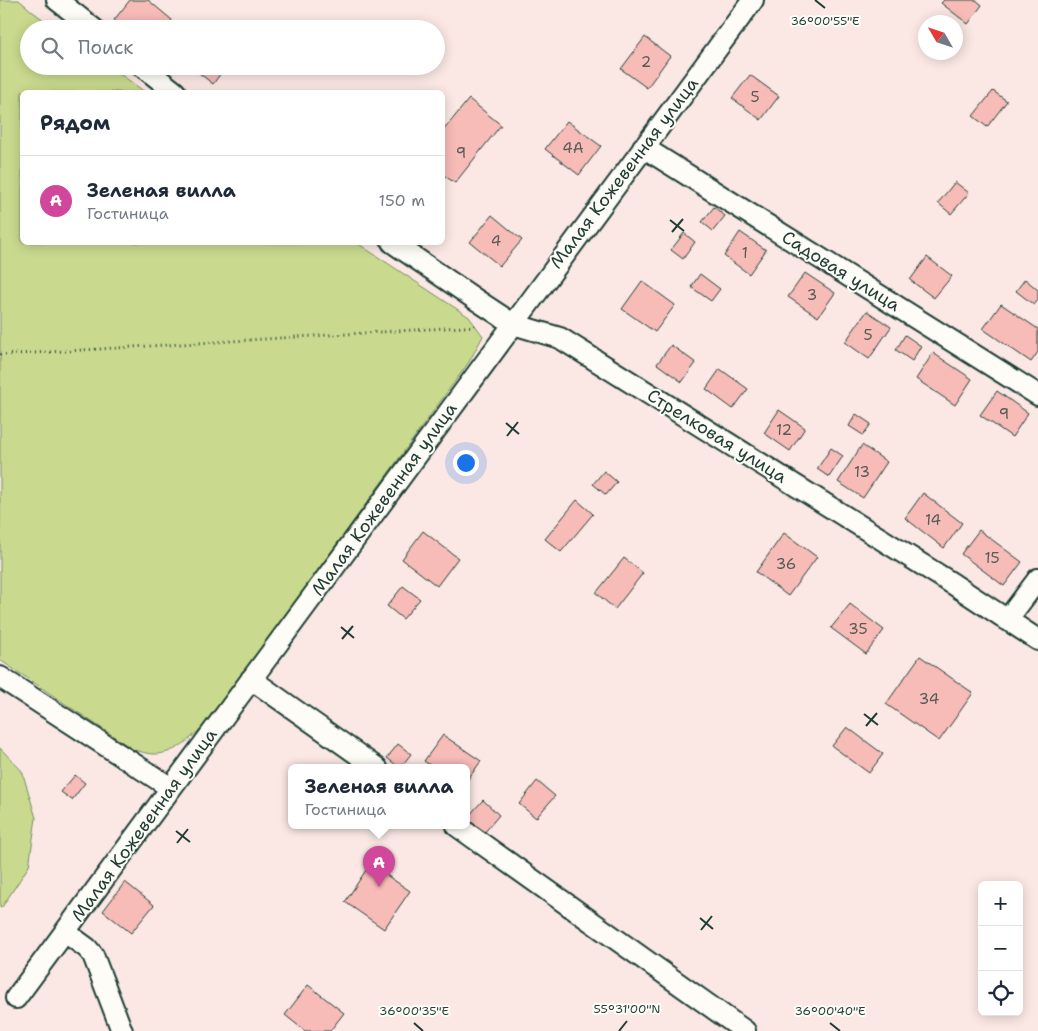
<!DOCTYPE html>
<html lang="ru">
<meta charset="utf-8">
<style>
body{margin:0;font-family:"Shantell Sans",sans-serif;background:#f6f6f7;color:#1f2937}
.controls{position:absolute;right:15px;bottom:15px;display:grid;overflow:hidden;border-radius:8px;box-shadow:0 2px 12px #0003}
.controls button{width:45px;height:45px;display:grid;place-items:center;padding:0;border:0;border-bottom:1px solid #e0e1e3;background:#fff;color:#1f2937;font:25px sans-serif}
.compass{position:absolute;left:918px;top:15px;width:45px;height:45px;border-radius:50%;background:#fff;box-shadow:0 2px 12px #0003;rotate:309deg}
.you{position:absolute;left:465px;top:462px;width:18px;height:18px;margin:-12px;border:4px solid #fff;border-radius:50%;background:#1a73e8;box-shadow:0 0 0 8px #1a73e833}
.badge{display:grid;place-items:center;width:32px;height:32px;border-radius:50%;background:#c8321e;color:#fff;font-size:16px;font-weight:700}
.pin{position:absolute;translate:-50% -41px;filter:drop-shadow(0 1px 2px #0008)}
.pin::after{content:'';position:absolute;top:26px;width:18px;height:15px;background:inherit;clip-path:polygon(0 0,100% 0,50% 100%)}
.popup{position:absolute;left:288px;top:764px;width:182px;height:65px;box-sizing:border-box;display:grid;place-content:center;border-radius:8px;background:#fff;filter:drop-shadow(0 1px 4px #0005);font-size:16px;white-space:nowrap;color:#747a83}
.popup b{font-size:19px;color:#1f2937}
.popup::after{content:'';position:absolute;left:50%;top:100%;margin-left:-10px;border:10px solid transparent;border-top-color:#fff}
.list{margin:0;padding:0;list-style:none}
h2{display:flex;justify-content:space-between;align-items:center;height:65px;margin:0;padding:0 20px;font-size:21px}
h2 small{font-size:16px;font-weight:400;color:#747a83}
.list li{display:grid;grid-template-columns:32px 1fr auto;gap:15px;align-items:center;box-sizing:border-box;height:90px;padding:0 20px;border-top:1px solid #e0e1e3}
.list b{display:block;font-size:19px;white-space:nowrap}
.list p{margin:0;font-size:16px;white-space:nowrap;color:#747a83}
.list em{font-size:16px;font-style:normal;color:#747a83}
.icon{flex:none;width:28px;height:28px;fill:none;stroke:currentColor;stroke-width:2;stroke-linecap:round;stroke-linejoin:round}
.map{position:relative;flex:none;width:1038px;height:1031px;overflow:hidden}
.search{position:absolute;background:#fff;box-shadow:0 2px 12px #0003;left:20px;top:20px;width:425px;height:55px;display:flex;align-items:center;gap:12px;box-sizing:border-box;padding:0 18px;border-radius:28px;color:#747a83;font-size:19px}
.panel{position:absolute;background:#fff;box-shadow:0 2px 12px #0003;left:20px;top:90px;width:425px;height:155px;border-radius:8px}
.map>svg:first-child{display:block}
</style>
<div class="map">
<svg width="1038" height="1031" viewBox="0 0 1038 1031">
<rect width="100%" height="100%" fill="#fbe8e4"/>
<filter id="ink" filterUnits="userSpaceOnUse"><feTurbulence type="fractalNoise" baseFrequency=".02" numOctaves="2"/><feDisplacementMap in="SourceGraphic" scale="10" xChannelSelector="R" yChannelSelector="G"/><feConvolveMatrix kernelMatrix="1 2 1 2 8 2 1 2 1" color-interpolation-filters="sRGB"/></filter>
<g filter="url(#ink)">
<path fill="#c9da8e" stroke="#748c61" d="M0,0h19l14,12 23,17h-27v37h80l36,26h-123v150l335,1 112,74 14,19 -14,26 -260,358c-15,15 -32,35 -56,34 -6,0 -13,-3 -19,-4l-134,-90z
M0,748l22,23 14,47 -7,48 -27,41 -2,1z"/>
<path fill="#f7bbb8" stroke="#1f3d34" d="M130,0h18l24,20 -8,9h-39l-11,-9z
M944,0h32l6,5 -14,19 -27,-21z
M645,37l25,19 -23,32 -26,-19z
M190,66h36l-13,18z
M750,75l29,21 -18,24 -29,-22z
M993,91l14,10 -20,26 -14,-11z
M469,99l32,26 -46,58 -13,-9v-42z
M567,121l34,25 -22,29 -34,-26z
M955,182l14,11 -18,21 -13,-11z
M714,207l11,9 -12,15 -11,-9z
M492,215l30,25 -22,26 -30,-24z
M740,232l26,18 -17,24 -25,-18z
M684,233l11,9 -12,17 -12,-9z
M927,257l25,19 -18,22 -24,-18z
M805,273l30,20 -17,24 -30,-20z
M700,274l20,15 -9,12 -20,-14z
M1025,279l13,11v10l-4,5 -18,-14z
M642,281l33,24 -20,27 -33,-23z
M1001,304l37,25v23l-7,10 -48,-33z
M867,311l24,16 -22,32 -24,-17z
M905,335l16,11 -9,15 -16,-11z
M671,345l25,18 -14,19 -25,-18z
M933,353l39,26 -17,26 -39,-26z
M720,369l28,20 -15,20 -27,-20z
M997,391l31,22 -16,24 -32,-22z
M779,410l26,18 -15,23 -26,-18z
M856,414l15,10 -8,11 -14,-9z
M862,445l25,17 -24,36 -25,-16z
M831,448l12,8 -14,21 -12,-8z
M604,471l13,11 -11,13 -13,-11z
M923,493l39,30 -18,25 -39,-30z
M577,500l16,14 -32,38 -16,-13z
M979,530l43,32 -18,24 -43,-32z
M423,531l35,27 -21,28 -35,-27z
M784,533l33,24 -29,39 -32,-24z
M624,558l19,15 -28,36 -19,-16z
M403,586l17,13 -17,20 -16,-13z
M850,604l34,26 -18,24 -35,-26z
M920,656l53,37 -34,48 -53,-37z
M847,727l36,27 -14,19 -37,-27z
M443,735l38,26 -15,21v-14h-32l-10,-7z
M398,744l13,10 -11,14 -13,-10z
M75,775l10,8 -13,17 -11,-8z
M537,781l18,15 -19,22 -17,-14z
M483,800l16,15 -15,18 -17,-15z
M370,864l40,27 -26,38 -39,-27z
M125,882l29,23 -23,28 -28,-22z
M308,985l36,28 -14,18h-25l-20,-16z"/>
<g fill="none" stroke-linecap="round" stroke-linejoin="round">
<g stroke="#1f3d34" stroke-width="24">
<path id="minor" d="M57,0l37,29
M142,66l33,26
M643,147l395,248
M392,242l83,57 38,25 47,14 393,246 85,56
M1007,620l31,-41
M0,677l171,111
M251,679l126,89
M457,826l288,205
M65,932l22,16 6,7 29,76
M16,998l737,-998"/>
</g>
<path stroke="#1f3d34" stroke-width="3" stroke-dasharray="1 4" stroke-linecap="butt" d="M0,355l479,-29"/>
<use href="#minor" stroke="#fdfcf7" stroke-width="20"/>
</g>
</g>
<path fill="none" stroke="#1f3d34" stroke-width="2" d="M815,0l10,8M670,220l14,11M672,232l11,-13M506,423l13,11M507,436l11,-14M341,627l13,11M342,639l11,-13M864,714l14,11M866,726l11,-13M176,831l14,11M177,843l11,-14M700,918l13,11M701,930l11,-14M414,1023l9,8M830,1023l10,8M619,1031l8,-10"/>
<g text-anchor="middle" stroke-width="4" stroke-linejoin="round" paint-order="stroke">
<g font-size="15" fill="#555c55">
<text x="646" y="67">2</text>
<text x="755" y="102">5</text>
<text x="573" y="153">4А</text>
<text x="461" y="158">9</text>
<text x="496" y="246">4</text>
<text x="745" y="258">1</text>
<text x="812" y="300">3</text>
<text x="868" y="340">5</text>
<text x="1004" y="419">9</text>
<text x="784" y="435">12</text>
<text x="862" y="477">13</text>
<text x="933" y="525">14</text>
<text x="992" y="563">15</text>
<text x="786" y="569">36</text>
<text x="858" y="634">35</text>
<text x="929" y="704">34</text>
</g>
<g font-size="18" fill="#1f3d34" stroke="#fdfcf7">
<text transform="translate(624 173) rotate(-53)" y="6">Малая Кожевенная улица</text>
<text transform="translate(841 271) rotate(32)" y="6">Садовая улица</text>
<text transform="translate(717 436) rotate(32)" y="6">Стрелковая улица</text>
<text transform="translate(384 499) rotate(-54)" y="6">Малая Кожевенная улица</text>
<text transform="translate(144 825) rotate(-54)" y="6">Малая Кожевенная улица</text>
</g>
</g>
<g font-size="12" text-anchor="middle" fill="#1f3d34" stroke="#fdfcf7" stroke-width="4" stroke-linejoin="round" paint-order="stroke">
<text x="825" y="25">36°00'55"E</text>
<text x="627" y="1013">55°31'00"N</text>
<text x="414" y="1015">36°00'35"E</text>
<text x="830" y="1015">36°00'40"E</text>
</g>
</svg>
<div class="controls">
<button>+</button>
<button>−</button>
<button><svg class="icon" aria-label="locate" viewBox="0 0 24 24"><circle cx="12" cy="12" r="6"/><path d="M12 2v4M12 18v4M2 12h4M18 12h4"/></svg></button>
</div>
<svg class="compass" viewBox="-18 -18 36 36"><path d="M0-13l5 13h-10z" fill="#e53935"/><path d="M0 13l5-13h-10z" fill="#747a83"/></svg>
<div class="you"></div>
<div class="pin badge" style="left:379px;top:887px;background:#d1479c">A</div>
<div class="popup"><b>Зеленая вилла</b>Гостиница</div>
<div class="search"><svg class="icon" aria-label="search" viewBox="0 0 24 24"><circle cx="10" cy="10" r="6"/><path d="M15 15l6 6"/></svg>Поиск</div>
<section class="panel">
<h2>Рядом<small></small></h2>
<ul class="list">
<li><span class="badge" style="background:#d1479c">A</span><div><b>Зеленая вилла</b><p>Гостиница</p></div><em>150 m</em></li>
</ul>
</section>
</div>
